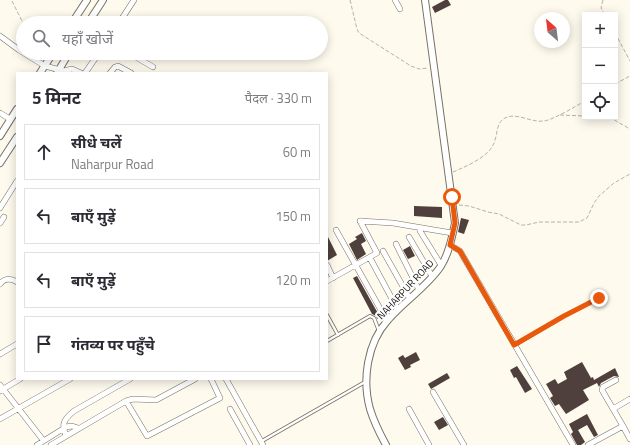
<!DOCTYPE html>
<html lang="hi">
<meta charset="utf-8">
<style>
body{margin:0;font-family:"Titillium Web","Noto Sans Devanagari",sans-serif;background:#f2f2f3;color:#2b2b33}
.controls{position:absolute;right:12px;top:12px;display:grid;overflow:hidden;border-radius:0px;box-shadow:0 2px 10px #0003}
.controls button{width:36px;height:36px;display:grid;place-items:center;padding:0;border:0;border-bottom:1px solid #e1e1e2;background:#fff;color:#2b2b33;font:20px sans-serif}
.compass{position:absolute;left:534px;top:12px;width:36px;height:36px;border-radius:50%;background:#fff;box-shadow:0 2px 10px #0003;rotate:332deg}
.stop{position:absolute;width:12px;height:12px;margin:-9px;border:3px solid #ea580c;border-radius:50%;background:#fff}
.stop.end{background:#ea580c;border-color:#fff;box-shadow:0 1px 4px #0008}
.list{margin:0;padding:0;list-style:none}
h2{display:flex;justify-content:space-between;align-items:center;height:52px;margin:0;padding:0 16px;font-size:17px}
h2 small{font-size:13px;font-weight:400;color:#7c7c81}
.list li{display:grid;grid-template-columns:26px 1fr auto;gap:12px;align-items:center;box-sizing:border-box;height:56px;margin:0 8px 8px;padding:0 8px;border:1px solid #e1e1e2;border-radius:0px}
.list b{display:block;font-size:15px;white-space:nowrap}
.list p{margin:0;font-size:13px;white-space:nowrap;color:#7c7c81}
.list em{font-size:13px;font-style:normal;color:#7c7c81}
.icon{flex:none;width:22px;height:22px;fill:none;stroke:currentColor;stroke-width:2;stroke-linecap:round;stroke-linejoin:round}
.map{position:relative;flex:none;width:630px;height:445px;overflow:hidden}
.search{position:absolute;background:#fff;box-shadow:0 2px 10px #0003;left:16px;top:16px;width:312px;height:44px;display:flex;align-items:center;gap:10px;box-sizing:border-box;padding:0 14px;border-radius:22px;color:#7c7c81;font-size:15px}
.panel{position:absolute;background:#fff;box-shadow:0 2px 10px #0003;left:16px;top:72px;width:312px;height:308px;border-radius:0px}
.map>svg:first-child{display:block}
</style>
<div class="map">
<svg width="630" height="445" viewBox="0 0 630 445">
<rect width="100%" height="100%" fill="#fefaed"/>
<path fill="#4f403d" d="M445,0h3l3,5 -16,8 -3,-6z
M414,206l28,1v11l-28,-2z
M461,218l8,2 -5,14 -6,-2z
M362,233l4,8 -5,3 5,10 -9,6 -8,-16 8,-5 -2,-2z
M327,235l10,20 -10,6z
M410,246l5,10 -7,3 -5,-9z
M357,276l23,41 -3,2 -1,-3 -4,-2 -19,-36z
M416,352l4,8 -10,5 1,2 -6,3 -7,-12 5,-3 2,3z
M582,362l9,16 2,-1 1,3 21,-12 4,9 -5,-1 -13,7 -2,4 -2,-4 -14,7 6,10 -23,14 -7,-10 -4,2 -5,-8 3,-2 -7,-12 9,-5 3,5 9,-5 -3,-7z
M517,366l15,23 -7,4 -9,-16 -2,1 -4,-8z
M447,373l3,5 -19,11 -3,-5z
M587,414l11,21 -4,2 -7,-12 -9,5 7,12 -4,3h-4l-6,-11 2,-2 -4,-8z
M443,417l5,8 -9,5 -5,-8z"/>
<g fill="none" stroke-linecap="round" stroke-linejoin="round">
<g stroke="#777264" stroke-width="4">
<path id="service" d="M327,315l11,20
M327,341l43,-25 4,2 5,13
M515,345l49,-29 35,-18
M262,441l103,-59"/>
</g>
<g stroke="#777264" stroke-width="6">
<path id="minor" d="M395,0l5,9
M119,23l15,-23
M0,36l19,14 26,16 19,5 8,-2 9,4
M129,53l24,14
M85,73l14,-20
M110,73l5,-6 3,-1 13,7
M0,113l10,6
M0,208l17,-27
M360,221l33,2 59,10
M0,223l4,-6
M336,230l51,91
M420,231l21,34
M409,237l23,39
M396,244l23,46
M450,245l10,6 113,194
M383,251l27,48
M370,258l28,52
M327,265l6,13
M327,281l50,-28 -17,-32
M0,284c4,-6 11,-6 17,-2
M0,354l17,-10
M226,379l37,66
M616,380l-13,7 -1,3 21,36
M0,385l43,55
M0,391l20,-12
M433,392l31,53
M126,401l21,35 73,-38 -9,-19
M230,409l20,36
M409,409l20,36
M613,409l17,-10
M0,419l70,-40
M66,436c-5,-12 -2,-17 8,-25l56,-32
M37,445l29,-18 6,-1 6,2
M51,445l75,-44 7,-2 23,1 39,-21
M588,445l35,-19 7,13"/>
</g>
<g stroke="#777264" stroke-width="8">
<path id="tertiary" d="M72,23l15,-23
M88,23l15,-23
M40,73l13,-20
M57,73l12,-20
M0,136l17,-27
M0,163l17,-26
M386,445c-6,-11 -12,-23 -16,-36 -8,-29 -3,-66 18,-89 16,-19 39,-33 53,-54 8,-13 11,-29 14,-43l-30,-223"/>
</g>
<path stroke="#b6b2a8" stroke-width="1" stroke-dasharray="4 2" stroke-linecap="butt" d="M350,0l7,29 2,4 52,33 8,3 9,-1
M603,0l-2,8 4,7
M12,1l11,22
M615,33l15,28
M615,84l15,-8
M560,115l25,1
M595,117h8
M609,117l21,12
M453,172c12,-5 35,-15 40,-27 5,-8 2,-22 12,-27 12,-6 26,5 39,3 9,-1 32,-15 41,-20
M459,205l10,1 19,6 11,2 22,11h5l13,-3h40l8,-4 7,-15 5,-7 15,-13 16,-9"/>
<use href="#service" stroke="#fff" stroke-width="2.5"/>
<use href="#minor" stroke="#fff" stroke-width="5"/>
<use href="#tertiary" stroke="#fff" stroke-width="6"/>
</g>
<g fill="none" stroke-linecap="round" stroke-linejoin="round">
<path stroke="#ea580c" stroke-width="5" d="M452,197l3,26 -5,22 10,6 54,94 50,-29 35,-18"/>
</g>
<g text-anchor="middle" stroke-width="4" stroke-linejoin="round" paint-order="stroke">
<g font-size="10" fill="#181610" stroke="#fff">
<text transform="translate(405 289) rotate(-47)" y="4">NAHARPUR ROAD</text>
</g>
</g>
</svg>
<div class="controls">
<button>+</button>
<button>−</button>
<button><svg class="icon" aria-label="locate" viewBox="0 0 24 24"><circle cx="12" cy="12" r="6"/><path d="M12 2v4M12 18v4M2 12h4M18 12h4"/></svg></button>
</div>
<svg class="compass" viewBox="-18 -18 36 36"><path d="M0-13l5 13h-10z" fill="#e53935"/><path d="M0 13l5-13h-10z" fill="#7c7c81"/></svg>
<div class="stop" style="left:452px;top:197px"></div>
<div class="stop end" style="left:599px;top:298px"></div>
<div class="search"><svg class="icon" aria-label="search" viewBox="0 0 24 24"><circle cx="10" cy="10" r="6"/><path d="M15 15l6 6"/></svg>यहाँ खोजें</div>
<section class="panel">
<h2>5 मिनट<small>पैदल · 330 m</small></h2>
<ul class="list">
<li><svg class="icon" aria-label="ahead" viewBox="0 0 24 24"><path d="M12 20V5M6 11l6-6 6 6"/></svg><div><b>सीधे चलें</b><p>Naharpur Road</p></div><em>60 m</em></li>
<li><svg class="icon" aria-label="left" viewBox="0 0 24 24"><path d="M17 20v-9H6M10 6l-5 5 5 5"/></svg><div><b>बाएँ मुड़ें</b></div><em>150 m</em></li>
<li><svg class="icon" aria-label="left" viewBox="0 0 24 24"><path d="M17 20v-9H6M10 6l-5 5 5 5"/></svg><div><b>बाएँ मुड़ें</b></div><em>120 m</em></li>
<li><svg class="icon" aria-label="arrive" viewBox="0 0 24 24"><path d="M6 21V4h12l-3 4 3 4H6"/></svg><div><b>गंतव्य पर पहुँचे</b></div></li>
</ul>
</section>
</div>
